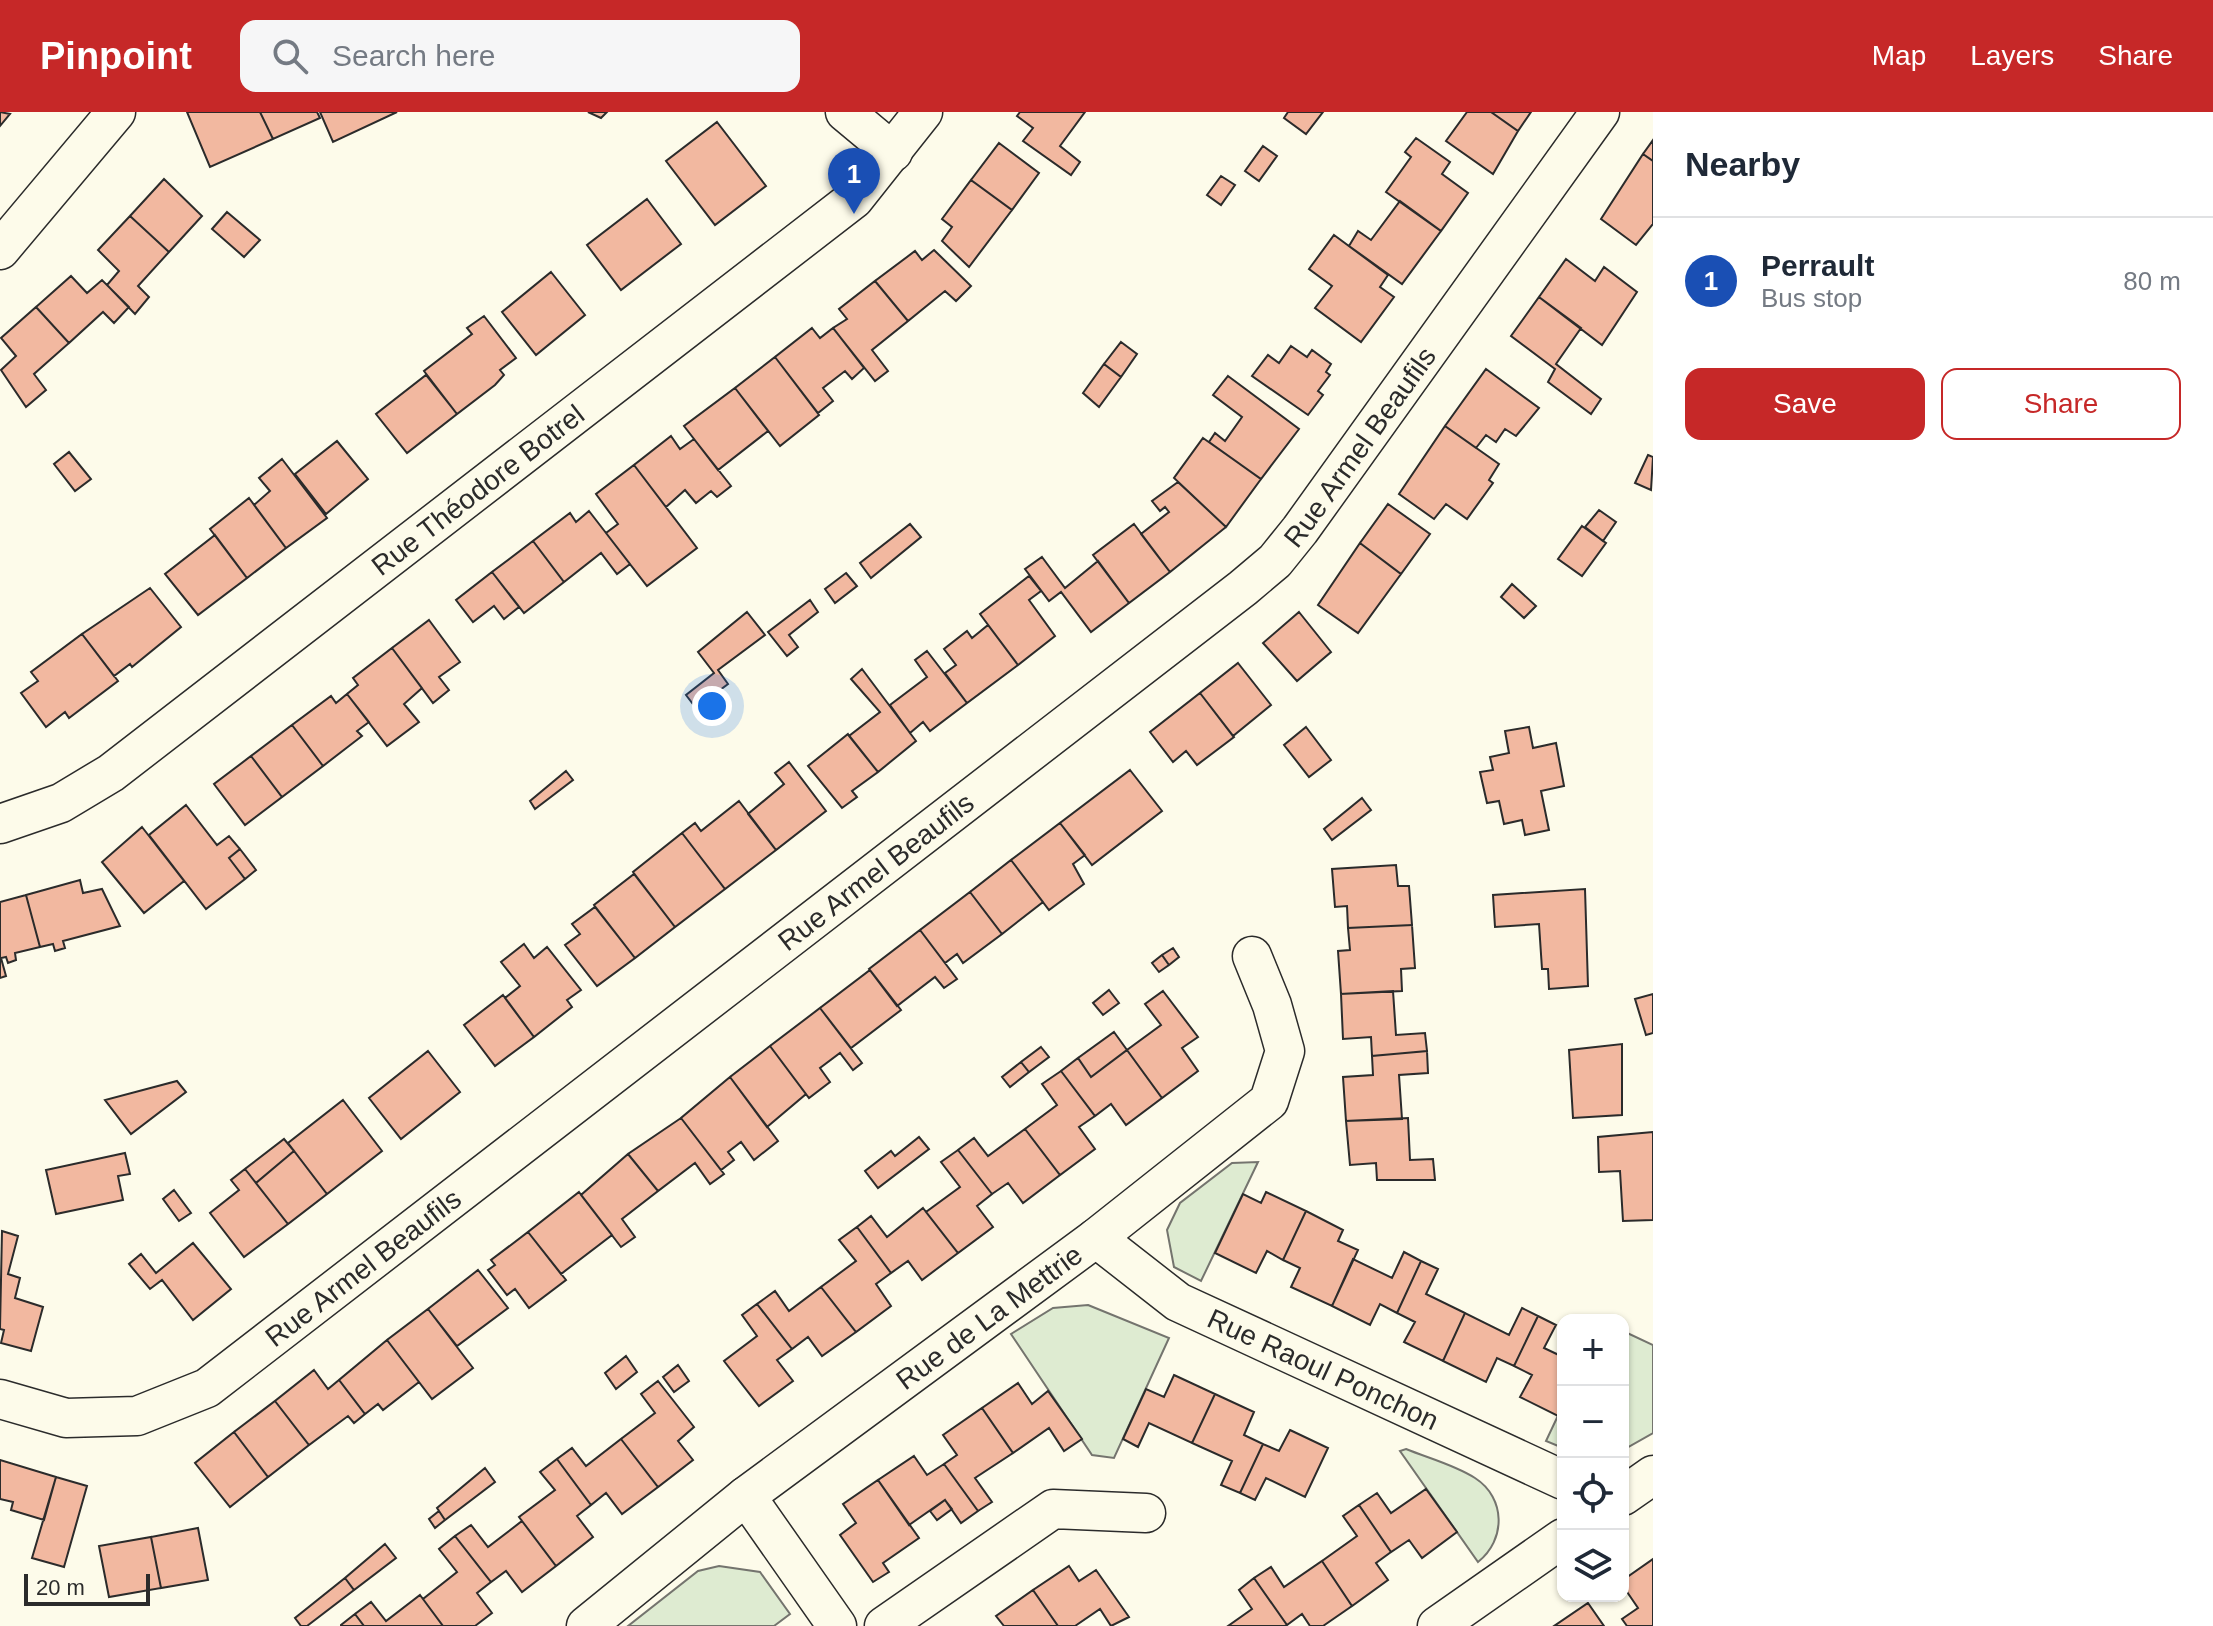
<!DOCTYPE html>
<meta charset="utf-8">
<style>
body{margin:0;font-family:Helvetica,sans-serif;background:#f6f6f7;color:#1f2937}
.controls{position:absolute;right:24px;bottom:24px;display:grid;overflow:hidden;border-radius:16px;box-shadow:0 2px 6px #0004}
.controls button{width:72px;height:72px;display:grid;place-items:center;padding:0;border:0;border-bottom:2px solid #e0e1e3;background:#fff;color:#1f2937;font:40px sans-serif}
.scale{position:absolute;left:24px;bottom:20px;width:126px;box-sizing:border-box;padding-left:8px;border:4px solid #2b2b2b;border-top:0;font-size:22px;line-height:28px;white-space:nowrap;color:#2b2b2b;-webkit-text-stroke:6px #fdfbea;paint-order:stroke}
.you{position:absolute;left:712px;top:594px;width:28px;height:28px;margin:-20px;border:6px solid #fff;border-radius:50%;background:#1a73e8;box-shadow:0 0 0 12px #1a73e833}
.badge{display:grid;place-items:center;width:52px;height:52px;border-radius:50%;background:#c62828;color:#fff;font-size:26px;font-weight:700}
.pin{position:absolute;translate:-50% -66px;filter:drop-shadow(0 2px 4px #0008)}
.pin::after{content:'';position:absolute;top:42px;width:28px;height:24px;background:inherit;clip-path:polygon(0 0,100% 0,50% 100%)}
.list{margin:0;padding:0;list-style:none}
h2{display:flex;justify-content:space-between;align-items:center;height:104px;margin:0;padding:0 32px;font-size:34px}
h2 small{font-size:26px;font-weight:400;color:#747a83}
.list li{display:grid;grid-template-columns:52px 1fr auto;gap:24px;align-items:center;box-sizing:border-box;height:128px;padding:0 32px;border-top:2px solid #e0e1e3}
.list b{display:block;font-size:30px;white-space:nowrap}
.list p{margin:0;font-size:26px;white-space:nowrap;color:#747a83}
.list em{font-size:26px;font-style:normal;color:#747a83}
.actions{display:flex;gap:16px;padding:24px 32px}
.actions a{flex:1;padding:18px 0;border:2px solid #c62828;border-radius:16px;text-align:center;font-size:28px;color:#c62828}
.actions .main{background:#c62828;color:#fff}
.icon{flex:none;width:44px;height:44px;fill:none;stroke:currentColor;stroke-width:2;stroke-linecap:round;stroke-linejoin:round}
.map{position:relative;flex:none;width:1653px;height:1514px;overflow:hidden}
header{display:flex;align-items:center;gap:48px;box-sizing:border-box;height:112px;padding:0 40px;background:#c62828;color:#fff}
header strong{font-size:38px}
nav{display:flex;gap:44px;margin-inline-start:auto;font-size:28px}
.search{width:560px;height:72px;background:#f6f6f7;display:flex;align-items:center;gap:20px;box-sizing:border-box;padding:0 28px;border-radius:16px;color:#747a83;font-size:30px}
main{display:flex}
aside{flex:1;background:#fff}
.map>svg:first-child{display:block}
</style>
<header>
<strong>Pinpoint</strong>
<div class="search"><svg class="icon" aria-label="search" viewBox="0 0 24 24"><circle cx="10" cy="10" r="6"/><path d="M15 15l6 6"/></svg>Search here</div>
<nav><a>Map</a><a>Layers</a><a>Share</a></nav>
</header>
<main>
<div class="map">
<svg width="1653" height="1514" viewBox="0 0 1653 1514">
<rect width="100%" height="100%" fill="#fdfbea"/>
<path fill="#deebd1" stroke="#74746e" stroke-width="2" d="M1258,1050l-57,119 -27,-14 -7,-37 13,-27 52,-40z
M1088,1193l81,33 -55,120 -22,-3 -81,-121 42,-26z
M1623,1219l30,14v88l-30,17z
M1563,1293v43l-17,-7z
M1406,1337c22,9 49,16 69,29 31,20 31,62 3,84l-78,-111z
M719,1454l41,6 30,42 -16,12h-146l70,-55z"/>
<path fill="#f2b8a0" stroke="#2b2b2b" stroke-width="2" d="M0,0l10,2 -10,12z
M187,0h73l13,27 -63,28z
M260,0h57l3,6 -47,21z
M320,0h77l-64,30z
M588,0h19l-6,6z
M1020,0h65l-25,34 20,16 -9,13 -48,-34 10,-13 -16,-12z
M1288,0h35l-17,22 -22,-16z
M1467,0h24l27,19 -25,43 -47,-33z
M1491,0h40l-13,19z
M717,10l49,64 -51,39 -49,-64z
M1416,26l34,24 -8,12 26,19 -27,38 -55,-39 25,-35 -6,-5z
M1653,28v21l-10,-7z
M999,31l40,30 -27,37 -41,-30z
M1263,34l14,10 -18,25 -14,-10z
M1643,42l10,7v63l-17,21 -35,-26z
M1221,64l14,9 -14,20 -14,-10z
M164,67l38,37 -33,36 -39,-36z
M971,68l41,30 -43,57 -27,-26 10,-14 -10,-8z
M647,87l34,45 -60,46 -34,-45z
M1400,89l41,30 -39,53 -53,-38 9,-15 13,9z
M227,100l33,28 -16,17 -32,-28z
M130,104l39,36 -31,34 11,11 -14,17 -28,-29 12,-14 -21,-21z
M1334,123l54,40 -8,12 14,10 -33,45 -46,-34 17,-22 -23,-17z
M934,138l37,36 -15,15 -11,-10 -37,30 -33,-40 40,-30 7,9z
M1566,147l29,22 9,-14 33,25 -35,53 -63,-48z
M551,160l34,43 -49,40 -34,-43z
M71,164l16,17 15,-13 27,27 -15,16 -11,-11 -34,31 -33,-36z
M875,169l33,40 -36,29 16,21 -13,10 -42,-53 14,-9 -8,-10z
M1539,185l42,31 -25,36 45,35 -10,15 -43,-32 7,-13 -44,-33z
M36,195l33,36 -35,31 12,16 -20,17 -25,-37 15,-14 -15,-18z
M484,204l32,42 -16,12 4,5 -9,10 -38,29 -33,-43 48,-37 -5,-6z
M812,216l8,10 13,-10 31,40 -12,11 -7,-8 -22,17 10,13 -15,12 -43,-56z
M1121,230l16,12 -16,23 -17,-13z
M1291,234l16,11 5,-7 19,14 -5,8 4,3 -12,16 5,4 -15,20 -56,-39 16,-21 11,8z
M775,245l44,58 -39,31 -45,-58z
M1104,252l17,13 -22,30 -16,-14z
M1486,257l53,39 -23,28 -11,-7 -9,13 -10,-7 -10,13 -31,-22z
M426,263l31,39 -50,39 -31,-39z
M1228,264l71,53 -38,50 -52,-37 6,-9 10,8 17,-24 -29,-22z
M735,276l33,43 -50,39 -34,-44z
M1445,314l54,38 -10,16 4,3 -26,36 -21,-15 -12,15 -35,-25z
M671,324l9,13 14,-10 37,47 -14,11 -6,-6 -15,12 -11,-13 -19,17 -32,-42z
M1203,326l58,41 -35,48 -52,-49z
M337,329l31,38 -42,35 -31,-40z
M69,340l22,27 -16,12 -21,-27z
M1648,343l5,2 -2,33 -16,-7z
M282,347l45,59 -41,30 -32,-43 16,-14 -11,-13z
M634,353l63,83 -50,38 -41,-53 12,-9 -22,-30z
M1178,370l48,45 -56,45 -29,-38 28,-22 -4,-5 -5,4 -8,-10z
M249,386l37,50 -39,30 -37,-49z
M1388,392l42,30 -29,40 -41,-31z
M1599,398l17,12 -13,19 -18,-14z
M589,399l41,53 -13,10 -16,-21 -37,29 -31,-41 37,-28 6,9z
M910,412l11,13 -50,41 -11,-15z
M1134,412l36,48 -41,31 -36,-48z
M1582,414l24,17 -24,33 -24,-17z
M215,423l32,43 -49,37 -33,-41z
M533,429l31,41 -40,31 -32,-41z
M1360,431l41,31 -43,59 -40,-28z
M1042,445l23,31 33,-27 31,42 -38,29 -30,-40 -12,9 -24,-32z
M492,460l27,35 -15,12 -10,-13 -21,16 -17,-22z
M846,461l11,13 -22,17 -10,-14z
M1029,464l12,15 -12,9 26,36 -37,29 -38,-51z
M1512,472l24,22 -12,12 -23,-21z
M150,476l31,39 -49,40 -2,-3 -16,12 -32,-42z
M810,488l8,12 -29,23 9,12 -11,9 -19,-24z
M747,500l18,23 -47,35 10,14 -32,24 -10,-13 28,-22 -16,-21z
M1299,500l32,40 -34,29 -34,-38z
M429,508l31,42 -21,15 10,13 -16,13 -41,-55z
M988,513l30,40 -51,38 -22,-30 11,-8 -12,-16 23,-18 5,7z
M82,522l36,47 -49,37 -4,-6 -19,15 -25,-34 17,-12 -7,-9z
M392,536l30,40 -18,16 15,18 -32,24 -40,-52 11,-9 -5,-7z
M927,539l40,52 -37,28 -7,-9 -13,11 -20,-28 37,-28 -12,-17z
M1238,551l33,42 -38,31 -33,-43z
M862,557l54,72 -38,31 -29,-36 31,-24 -29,-33z
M1200,581l34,44 -37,28 -11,-14 -13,11 -23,-30z
M347,582l22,28 -12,9 5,5 -39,30 -31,-41 39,-29 5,7z
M292,613l31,41 -41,31 -31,-41z
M1306,615l25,33 -22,17 -25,-32z
M1529,615l4,21 23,-5 8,43 -23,5 8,39 -24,5 -3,-15 -18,4 -5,-23 -12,2 -7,-31 13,-2 -3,-13 19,-4 -4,-22z
M848,622l30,38 -26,19 5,6 -15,11 -34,-42z
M251,644l31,41 -37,28 -31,-41z
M789,650l37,49 -50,39 -28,-36 36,-30 -9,-11z
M1130,658l32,41 -70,54 -32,-42z
M566,659l7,9 -38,29 -5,-8z
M1362,686l9,12 -39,30 -8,-11z
M739,689l37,49 -51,39 -43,-56 13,-10 6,8z
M186,693l31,40 12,-9 11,13 -11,9 16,21 -39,30 -57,-74z
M1060,711l25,32 -12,9 11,20 -35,26 -38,-50z
M142,715l42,54 -40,32 -42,-51z
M682,721l43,56 -50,38 -42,-55z
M240,737l16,21 -11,9 -16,-21z
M1011,748l32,42 -41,32 -32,-42z
M1396,753l2,21h11l3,39 -64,3 -1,-22 -12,1 -3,-38z
M634,762l41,53 -40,31 -41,-53z
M80,768l3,13 19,-4 18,37 -57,15 2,7 -10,3 -2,-7 -13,3 -14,-52z
M1585,777l3,97 -39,3 -1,-20h-6l-3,-45 -44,3 -2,-32z
M970,780l32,42 -39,29 -6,-9 -12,9 -25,-33z
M26,783l14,52 -25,6 1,7 -8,3 -2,-6 -5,1 5,18 -6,2v-76z
M595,795l40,51 -38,28 -32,-41 15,-11 -8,-10z
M1412,813l3,43 -14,1 1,22 -61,3 -3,-43 12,-1 -2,-22z
M920,818l37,49 -13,9 -9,-11 -38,29 -28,-37z
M524,832l10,14 13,-11 34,43 -14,10 5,7 -38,30 -29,-39 15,-12 -19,-24z
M1173,836l6,9 -10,8 -7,-10z
M1162,843l7,10 -10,7 -7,-9z
M870,858l31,40 -50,38 -31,-40z
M1109,878l10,13 -16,12 -10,-12z
M1163,879l35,46 -16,11 16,23 -36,27 -35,-48 34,-25 -16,-21z
M1393,879l3,44 29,-2 2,18 -55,5 -1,-19 -28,2 -2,-45z
M1653,882v39l-7,2 -11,-36z
M503,883l31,42 -39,29 -31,-41z
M820,896l42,55 -9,7 -13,-17 -20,15 10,14 -21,16 -39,-52z
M1114,920l13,18 -36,27 -13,-19z
M1622,932v71l-49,3 -4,-68z
M770,934l36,48 -39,33 -37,-50z
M1041,935l8,10 -20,15 -8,-10z
M1127,938l35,48 -36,27 -15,-21 -16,12 -34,-45 17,-13 13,19z
M428,939l32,41 -59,47 -32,-41z
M1427,939l1,22 -29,2 3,44 -56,2 -3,-44 30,-2 -1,-19z
M1021,950l8,10 -19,15 -8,-10z
M1061,959l34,45 -16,11 16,22 -35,26 -35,-46 32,-24 -15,-21z
M730,965l48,64 -24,19 -13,-18 -13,10 6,8 -13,10 -40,-52z
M177,969l9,11 -55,42 -26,-34z
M343,988l39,51 -55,43 -39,-51z
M681,1006l43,56 -14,10 -15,-21 -37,28 -30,-37z
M1408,1006l2,42 23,-1 2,21h-58l-1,-17 -26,2 -4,-44z
M1025,1017l35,46 -37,28 -15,-20 -16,11 -34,-44 16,-12 14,18z
M1653,1020v88l-30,1 -3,-50 -21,1 -1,-35z
M919,1025l10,12 -51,39 -13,-17 26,-20 4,5z
M284,1027l10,12 -38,32 -11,-14z
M958,1038l34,44 -15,12 16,21 -35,26 -32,-41 34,-25 -19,-25z
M294,1039l33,43 -39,30 -32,-41z
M125,1041l5,21 -12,2 5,24 -67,14 -10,-44z
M628,1042l30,37 -36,28 13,18 -14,10 -40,-52z
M245,1057l43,55 -44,33 -34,-44 29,-23 -8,-10z
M174,1078l17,23 -12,8 -16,-22z
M579,1080l33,43 -51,39 -33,-42z
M1266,1080l40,19 -23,49 -16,-9 -11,22 -41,-20 28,-59 18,9z
M923,1096l35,45 -36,27 -14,-19 -17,12 -34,-46 14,-11 16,21z
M1306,1099l37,19 -5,11 20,9 -26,56 -41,-19 9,-19 -17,-8z
M857,1115l34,46 -15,11 15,22 -35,26 -35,-45 35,-26 -17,-21z
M2,1119l16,5 -10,38 12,4 -5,20 28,9 -12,44 -30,-8 3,-13 -4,-1z
M528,1120l38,48 -37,28 -14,-19 -8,6 -19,-25 7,-5 -4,-5z
M193,1131l38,46 -38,31 -31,-40 -12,9 -21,-25 12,-10 15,19z
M1404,1140l17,9 -24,52 -17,-9 -10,21 -38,-19 21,-47 39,19z
M1421,1149l17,8 -12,25 39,19 -22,48 -39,-19 11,-20 -18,-9z
M478,1158l30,38 -51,38 -29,-37z
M821,1175l35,45 -34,24 -14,-19 -16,12 -35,-45 18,-13 14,20z
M757,1192l35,45 -15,11 16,21 -34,25 -35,-45 33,-25 -15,-21z
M1522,1196l16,8 -24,50 -17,-8 -11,24 -43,-21 22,-48 44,22z
M428,1197l45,59 -41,31 -45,-59z
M1538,1204l18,9 -12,23 19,9v48l-5,11 -38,-19 12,-22 -18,-9z
M387,1228l32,42 -36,28 -5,-6 -13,10 -26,-34z
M626,1244l11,16 -21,17 -11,-16z
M678,1253l11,16 -15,11 -11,-15z
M314,1258l14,19 11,-9 26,34 -11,9 -6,-7 -39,29 -34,-44z
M1174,1263l41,19 -23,49 -43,-20 -11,24 -15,-8 23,-50 18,8z
M658,1269l36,46 -16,14 15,19 -35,27 -37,-48 34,-26 -14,-19z
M1018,1271l14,21 16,-13 34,48 -18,12 -15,-23 -36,25 -31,-45z
M1215,1282l39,18 -10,23 19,9 -23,49 -19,-8 11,-24 -40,-18z
M275,1289l34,44 -41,32 -34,-45z
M982,1296l31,45 -38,25 17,24 -14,9 -34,-47 13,-9 -14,-20z
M1290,1318l38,18 -23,49 -39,-19 -11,22 -15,-7 23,-49 16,7z
M234,1320l34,45 -38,30 -35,-44z
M621,1327l37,48 -36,27 -16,-21 -15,12 -34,-46 15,-11 14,18z
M914,1344l13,19 17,-11 34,47 -17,12 -16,-23 -36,25 -31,-45z
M557,1347l34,46 -14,11 16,21 -37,29 -37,-49 36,-27 -15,-18z
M0,1348l56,17 -12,43 -33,-10 2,-8 -13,-3z
M485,1356l10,14 -50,38 -8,-12z
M56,1365l31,9 -23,81 -32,-9z
M878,1368l41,58 -36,25 6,9 -16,10 -33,-47 16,-12 -13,-19z
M1426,1377l31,43 -35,26 -13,-18 -18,12 -32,-47 18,-12 14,20z
M945,1388l7,9 -15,11 -7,-9z
M1359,1393l32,47 -15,11 12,17 -36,26 -30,-45 35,-25 -14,-20z
M439,1399l6,9 -10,8 -6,-9z
M522,1409l34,45 -34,26 -16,-21 -15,11 -36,-46 16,-11 17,22z
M198,1416l10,52 -47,8 -10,-51z
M455,1424l36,46 -14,11 15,20 -17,13h-32l-20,-27 34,-27 -18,-23z
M151,1425l10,51 -52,9 -10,-51z
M385,1432l11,14 -42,32 -9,-12z
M1653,1447v67h-26l-5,-7 16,-11 -15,-22v-6z
M1322,1449l30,45 -29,20h-13l-8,-12 -15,11 -33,-47 17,-11 13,20z
M1069,1454l10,15 17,-11 33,47 -18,9 -11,-17 -25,17h-17l-25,-36z
M345,1466l9,12 -47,36h-6l-6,-8z
M1254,1466l33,47 -2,1h-57l24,-17 -13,-19z
M1033,1478l25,36h-54l-8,-10z
M420,1483l23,31h-79l-9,-12 16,-12 15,19z
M1588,1491l16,23h-50z
M355,1502l9,12h-23v-1z"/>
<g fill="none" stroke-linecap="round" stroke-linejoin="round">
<g stroke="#2b2b2b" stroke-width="41">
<g id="street">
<path d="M845,0l48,40"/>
<path d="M0,138l116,-138"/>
<path id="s1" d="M0,712l61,-21 50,-30 743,-574 69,-87"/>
<path id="s2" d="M1096,1126l82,64 385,178"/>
<path id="s3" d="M0,1287l66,19 71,-2 70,-28 1036,-800 32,-27 25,-31 300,-418"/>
<path d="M746,1384l91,130"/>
<path d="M1623,1384l30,-21"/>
<path id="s4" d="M586,1514l160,-130 350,-258 173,-137 16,-50 -13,-46 -20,-49"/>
<path d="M884,1514l169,-117 93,4"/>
<path d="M1437,1514l126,-88"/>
</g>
</g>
<use href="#street" stroke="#fdfbea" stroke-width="38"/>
</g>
<g text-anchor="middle" stroke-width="6" stroke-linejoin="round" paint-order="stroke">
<g font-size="28" fill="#2b2b2b" stroke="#fdfbea">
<text dy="10" stroke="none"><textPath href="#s3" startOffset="1708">Rue Armel Beaufils</textPath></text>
<text dy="10" stroke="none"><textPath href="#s1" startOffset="586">Rue Théodore Botrel</textPath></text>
<text dy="10" stroke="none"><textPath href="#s3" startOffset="1060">Rue Armel Beaufils</textPath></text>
<text dy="10" stroke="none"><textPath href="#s3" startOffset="412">Rue Armel Beaufils</textPath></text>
<text dy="10" stroke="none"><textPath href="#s4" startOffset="508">Rue de La Mettrie</textPath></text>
<text dy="10" stroke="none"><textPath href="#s2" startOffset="264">Rue Raoul Ponchon</textPath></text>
</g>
</g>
</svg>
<div class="controls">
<button>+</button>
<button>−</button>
<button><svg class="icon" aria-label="locate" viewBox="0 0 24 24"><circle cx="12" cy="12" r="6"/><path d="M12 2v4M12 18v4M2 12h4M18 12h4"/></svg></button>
<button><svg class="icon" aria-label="layers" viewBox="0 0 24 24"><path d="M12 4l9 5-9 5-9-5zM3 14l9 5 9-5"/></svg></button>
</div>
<div class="scale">20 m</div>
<div class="you"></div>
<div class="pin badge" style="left:854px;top:102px;background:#1a4fb4">1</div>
</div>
<aside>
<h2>Nearby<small></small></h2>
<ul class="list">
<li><span class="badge" style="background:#1a4fb4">1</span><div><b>Perrault</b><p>Bus stop</p></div><em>80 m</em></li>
</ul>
<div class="actions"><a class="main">Save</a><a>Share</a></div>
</aside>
</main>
